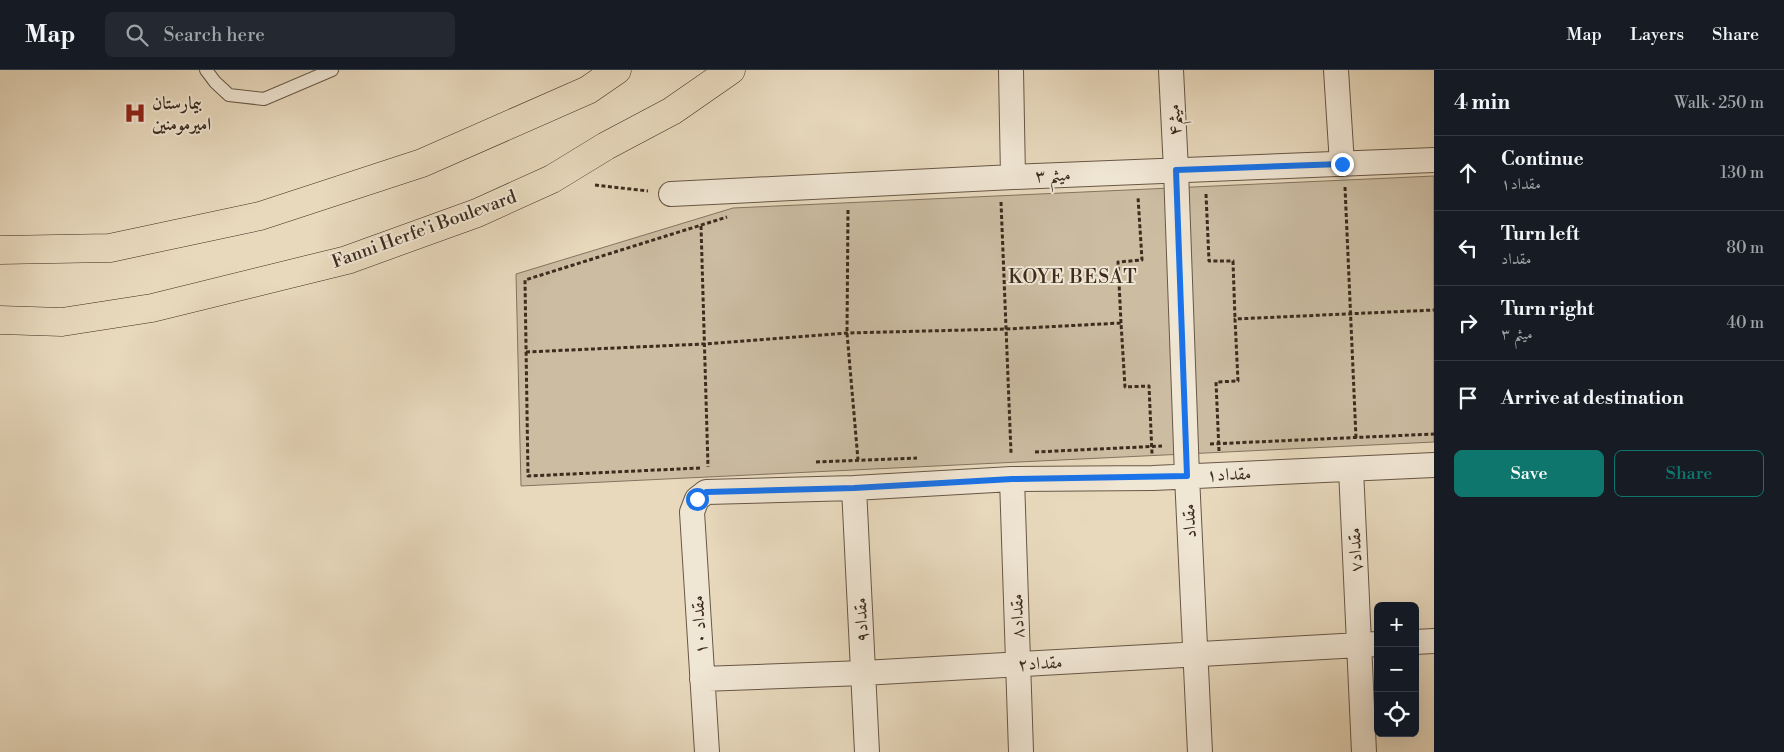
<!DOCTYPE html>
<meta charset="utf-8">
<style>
body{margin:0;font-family:"Libre Bodoni",Amiri,serif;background:#242831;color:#f1f3f6}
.controls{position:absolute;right:15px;bottom:15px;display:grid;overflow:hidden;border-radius:8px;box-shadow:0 5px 20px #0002}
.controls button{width:45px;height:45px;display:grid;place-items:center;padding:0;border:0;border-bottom:1px solid #363941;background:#171b24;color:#f1f3f6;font:25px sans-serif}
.stop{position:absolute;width:15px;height:15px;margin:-11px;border:4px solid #1a73e8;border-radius:50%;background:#fff}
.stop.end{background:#1a73e8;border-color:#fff;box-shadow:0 1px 5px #0008}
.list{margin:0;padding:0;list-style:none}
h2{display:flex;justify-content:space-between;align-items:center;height:65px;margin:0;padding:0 20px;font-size:21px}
h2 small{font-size:16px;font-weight:400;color:#9ea1a6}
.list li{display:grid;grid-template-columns:32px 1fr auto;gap:15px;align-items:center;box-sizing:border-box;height:75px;padding:0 20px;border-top:1px solid #363941}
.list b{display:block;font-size:19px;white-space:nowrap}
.list p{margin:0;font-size:16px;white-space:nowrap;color:#9ea1a6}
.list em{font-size:16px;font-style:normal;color:#9ea1a6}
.actions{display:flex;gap:10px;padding:15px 20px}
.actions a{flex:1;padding:11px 0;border:1px solid #0f766e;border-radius:8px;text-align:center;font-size:18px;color:#0f766e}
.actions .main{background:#0f766e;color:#fff}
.icon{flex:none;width:28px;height:28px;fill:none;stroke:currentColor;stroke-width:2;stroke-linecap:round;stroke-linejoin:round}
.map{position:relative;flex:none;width:1434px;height:682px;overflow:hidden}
header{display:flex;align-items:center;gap:30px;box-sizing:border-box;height:70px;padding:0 25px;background:#171b24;border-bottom:1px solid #363941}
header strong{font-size:24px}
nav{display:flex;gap:28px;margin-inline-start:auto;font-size:18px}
.search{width:350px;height:45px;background:#242831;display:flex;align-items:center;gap:12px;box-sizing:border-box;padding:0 18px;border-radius:8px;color:#9ea1a6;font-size:19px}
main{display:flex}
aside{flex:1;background:#171b24}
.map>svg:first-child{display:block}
</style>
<header>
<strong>Map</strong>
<div class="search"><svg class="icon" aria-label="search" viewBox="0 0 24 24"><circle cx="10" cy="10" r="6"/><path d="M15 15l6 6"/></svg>Search here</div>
<nav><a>Map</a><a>Layers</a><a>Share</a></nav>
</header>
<main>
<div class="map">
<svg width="1434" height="682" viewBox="0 0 1434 682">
<rect width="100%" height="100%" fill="#e8d9bd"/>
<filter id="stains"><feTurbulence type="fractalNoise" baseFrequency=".004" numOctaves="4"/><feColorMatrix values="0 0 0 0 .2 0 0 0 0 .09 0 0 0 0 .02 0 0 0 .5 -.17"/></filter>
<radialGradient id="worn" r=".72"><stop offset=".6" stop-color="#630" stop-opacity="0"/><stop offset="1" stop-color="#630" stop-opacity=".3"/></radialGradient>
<path fill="#cbbca2" stroke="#847460" d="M1434,106v266l-913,44 -5,-212 217,-66z"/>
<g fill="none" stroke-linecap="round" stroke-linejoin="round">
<g stroke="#685746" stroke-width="14">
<path id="service" d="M206,0l9,12 14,13 35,4 68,-29"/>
</g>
<g stroke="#685746" stroke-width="26">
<path id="minor" d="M1011,0l2,107
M1171,0l5,100 11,306 13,276
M1336,0l6,94
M671,124l342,-17 421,-17
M1351,399l13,283
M1012,409l9,273
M854,418l13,264
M1415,572l19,-1
M702,609l161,-6 515,-29
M707,682l-15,-240 5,-13 9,-7 148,-4 158,-9 141,-1 281,-13"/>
</g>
<g stroke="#3d2c1e" stroke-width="29">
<path id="primary" d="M0,180l110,-2 150,-32 162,-53 166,-73 29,-20
M0,250l62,2 90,-14 195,-48 130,-47 75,-34 54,-33 66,-35 59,-41"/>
</g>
<path stroke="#3d2c1e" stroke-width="3" stroke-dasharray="4 2.5" stroke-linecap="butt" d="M595,115l53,6
M1345,117l11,251
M1206,124l3,67h24l2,58
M1001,132l10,251
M848,140l-1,123 11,127
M701,156l7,241
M1121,253l-3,-61 24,-2 -4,-63
M526,282l178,-8 143,-11 159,-4 115,-6 4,64 24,-1 3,68
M1210,374l224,-10
M1219,381l-3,-69 22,-1 -3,-62 199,-9
M1035,382l127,-6
M816,392l101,-4
M700,398l-172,8 -3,-196 202,-63"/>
<use href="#service" stroke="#f0e6d4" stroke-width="12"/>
<use href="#minor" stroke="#f0e6d4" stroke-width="24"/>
<use href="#primary" stroke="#e8d9bd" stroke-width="28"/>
</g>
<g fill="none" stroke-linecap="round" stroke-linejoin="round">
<path stroke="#1a73e8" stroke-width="6" d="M697,429l9,-7 148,-4 158,-9 175,-3 -11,-306 166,-6"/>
</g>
<defs>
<g id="hospital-bare" transform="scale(1.725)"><path d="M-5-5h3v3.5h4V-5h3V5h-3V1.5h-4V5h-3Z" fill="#8f2418" stroke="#f0e6d4" stroke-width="2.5" paint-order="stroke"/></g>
</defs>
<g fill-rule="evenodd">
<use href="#hospital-bare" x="135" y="43"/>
</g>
<g text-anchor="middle" stroke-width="4" stroke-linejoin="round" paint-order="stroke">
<g font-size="18" font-weight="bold" fill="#3d2c1e" stroke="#f0e6d4" text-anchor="start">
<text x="152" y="39">بیمارستان<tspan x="152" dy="21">امیرمومنین</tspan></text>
</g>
<g font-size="18" fill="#3d2c1e" stroke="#f0e6d4">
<text transform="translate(1174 50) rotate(-93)" y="6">میثم۴</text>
<text transform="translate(1053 105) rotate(-2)" y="6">میثم ۳</text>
<text transform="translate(424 159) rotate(-20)" y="6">Fanni Herfe'i Boulevard</text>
<text transform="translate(1229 404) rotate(-2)" y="6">مقداد۱</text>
<text transform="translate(1189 451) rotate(-93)" y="6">مقداد</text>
<text transform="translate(1355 480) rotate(-93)" y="6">مقداد۷</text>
<text transform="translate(1017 546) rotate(-92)" y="6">مقداد۸</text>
<text transform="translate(861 550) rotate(-93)" y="6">مقداد۹</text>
<text transform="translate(699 555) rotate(-94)" y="6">مقداد ۱۰</text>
<text transform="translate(1040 593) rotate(-3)" y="6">مقداد۲</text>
</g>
<g font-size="19" letter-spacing="1" fill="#3d2c1e" stroke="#f0e6d4">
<text x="1073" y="213">KOYE BESAT</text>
</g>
</g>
<rect width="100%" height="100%" filter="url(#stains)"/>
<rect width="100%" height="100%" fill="url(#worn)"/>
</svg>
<div class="controls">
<button>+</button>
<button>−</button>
<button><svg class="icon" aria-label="locate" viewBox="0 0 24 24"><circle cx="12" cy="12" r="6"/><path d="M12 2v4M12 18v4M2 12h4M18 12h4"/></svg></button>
</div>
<div class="stop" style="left:697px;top:429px"></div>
<div class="stop end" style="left:1342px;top:94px"></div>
</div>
<aside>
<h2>4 min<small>Walk · 250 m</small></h2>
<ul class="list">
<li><svg class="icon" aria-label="ahead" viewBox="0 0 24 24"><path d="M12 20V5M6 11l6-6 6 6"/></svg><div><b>Continue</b><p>مقداد۱</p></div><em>130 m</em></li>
<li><svg class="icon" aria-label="left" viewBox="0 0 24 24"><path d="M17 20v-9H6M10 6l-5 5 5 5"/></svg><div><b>Turn left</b><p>مقداد</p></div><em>80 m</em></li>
<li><svg class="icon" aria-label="right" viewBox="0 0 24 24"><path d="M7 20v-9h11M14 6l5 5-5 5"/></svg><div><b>Turn right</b><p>میثم ۳</p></div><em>40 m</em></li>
<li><svg class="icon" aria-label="arrive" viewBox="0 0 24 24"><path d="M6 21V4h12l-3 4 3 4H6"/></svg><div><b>Arrive at destination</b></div></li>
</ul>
<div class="actions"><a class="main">Save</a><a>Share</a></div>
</aside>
</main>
